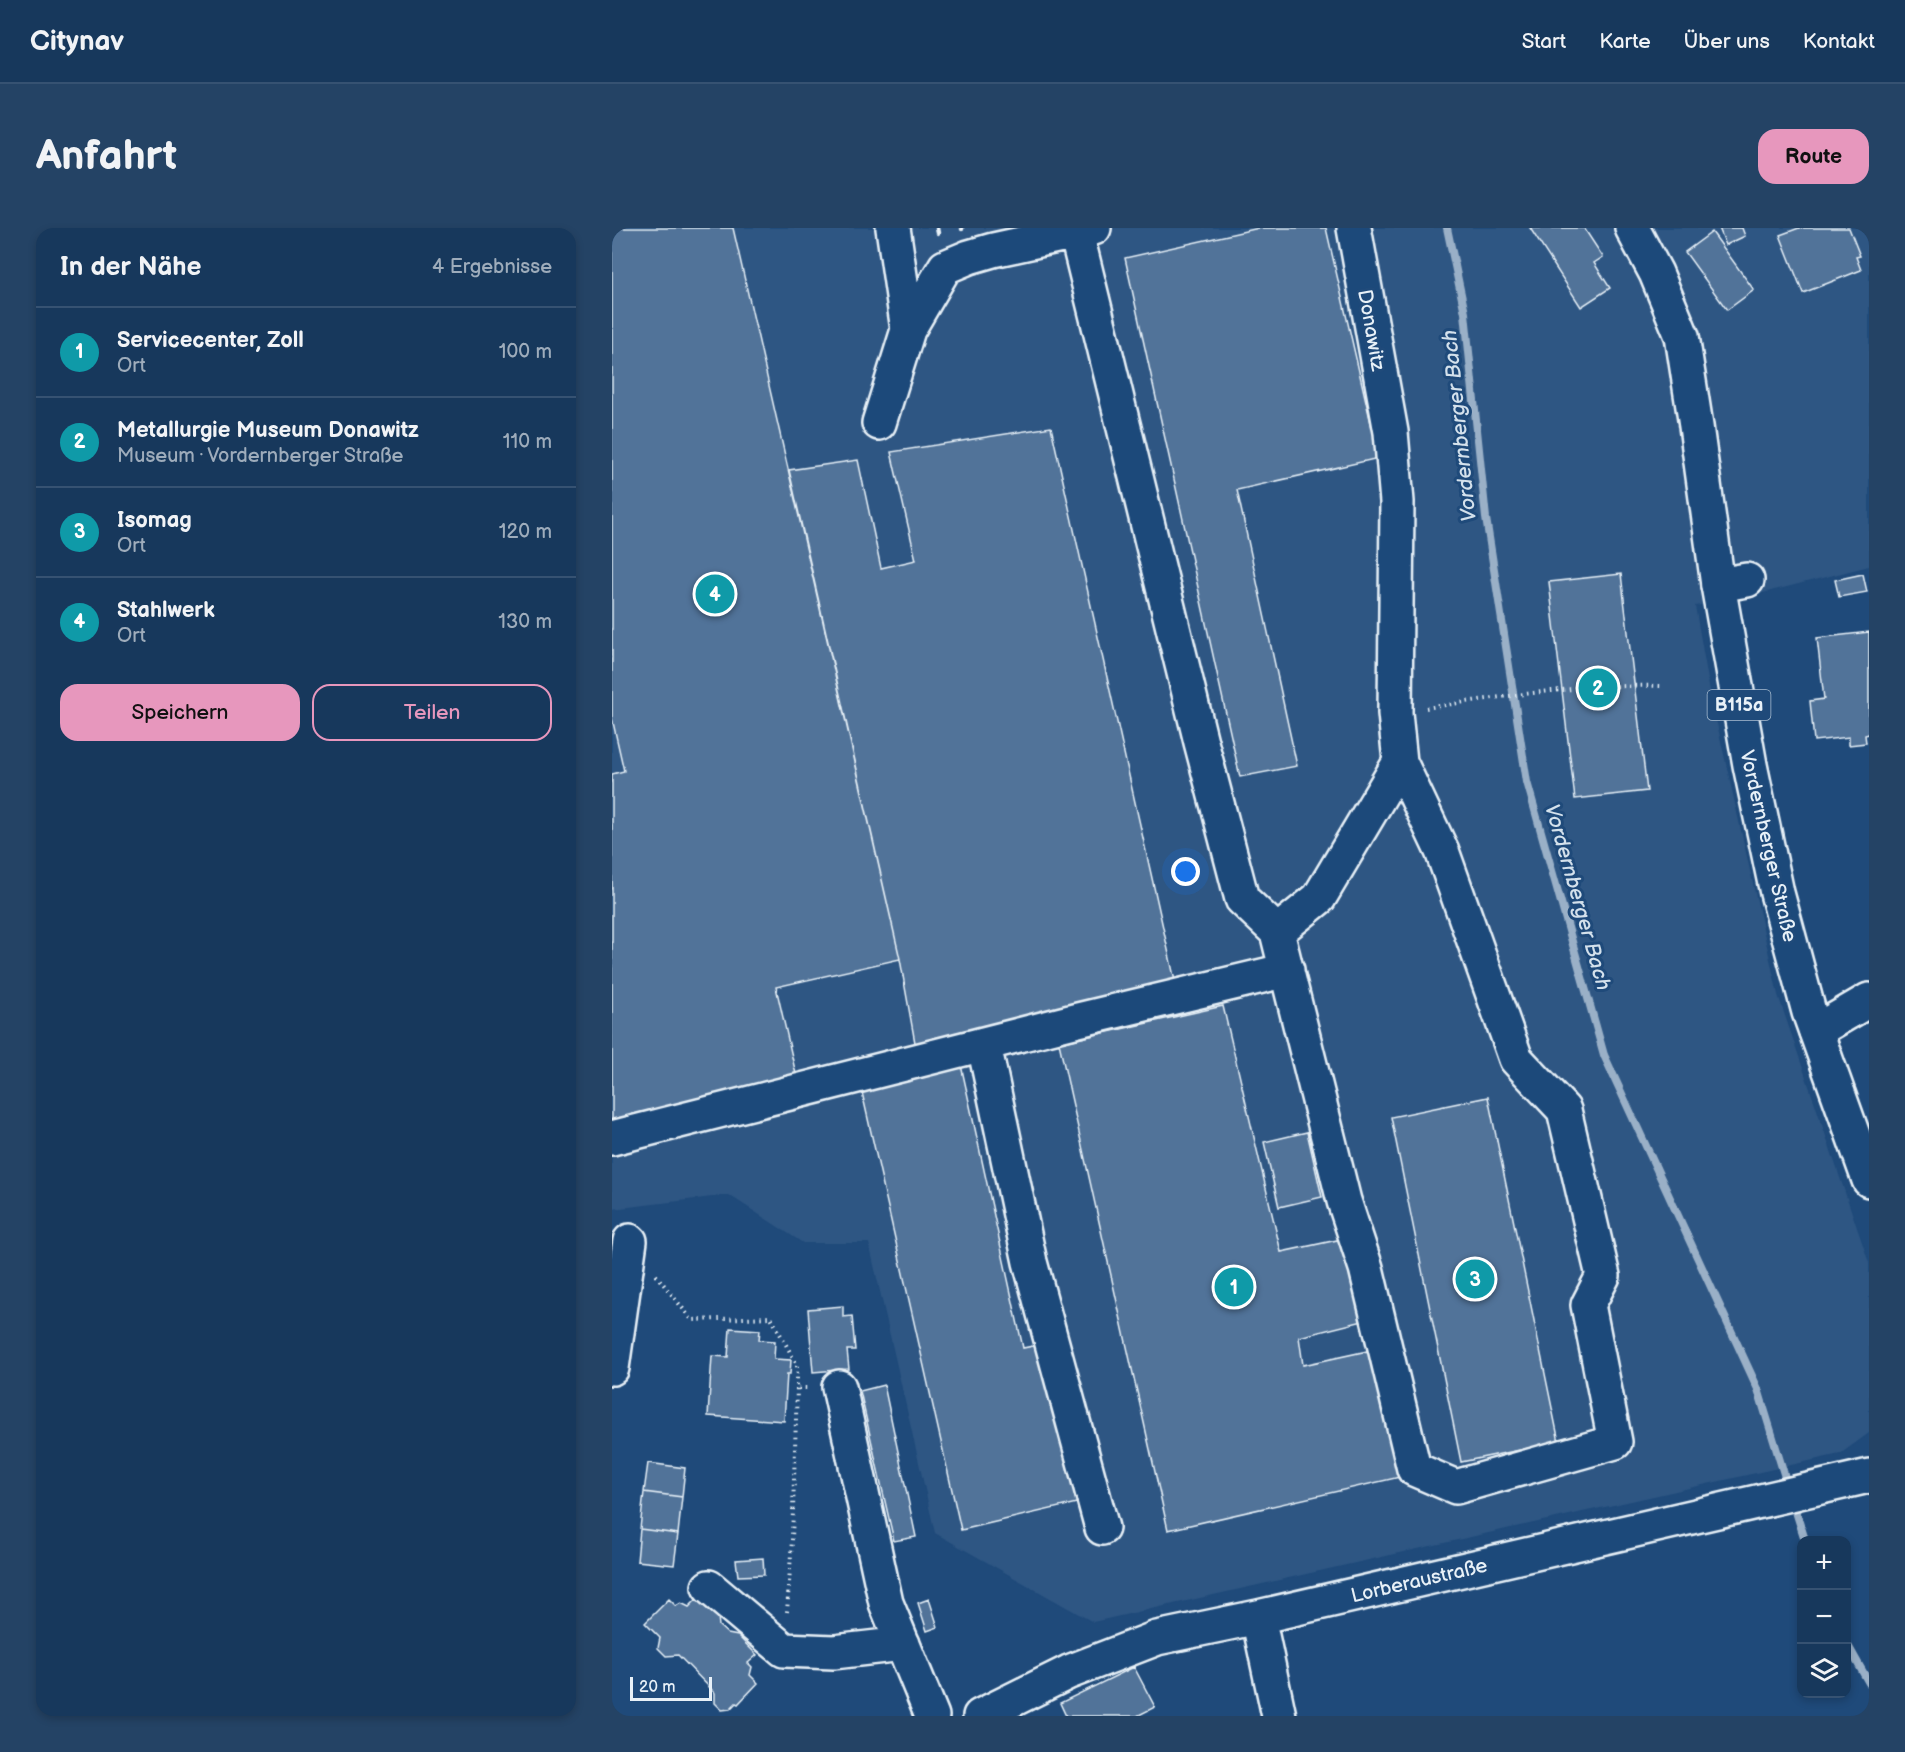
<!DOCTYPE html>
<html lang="de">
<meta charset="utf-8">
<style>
body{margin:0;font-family:"Balsamiq Sans",sans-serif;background:#244365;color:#f1f3f6}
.controls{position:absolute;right:18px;bottom:18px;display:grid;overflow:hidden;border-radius:12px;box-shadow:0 3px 9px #0003}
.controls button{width:54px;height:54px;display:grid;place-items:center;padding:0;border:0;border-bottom:2px solid #365272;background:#17385c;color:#f1f3f6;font:30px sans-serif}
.scale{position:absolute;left:18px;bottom:15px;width:82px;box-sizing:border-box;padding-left:6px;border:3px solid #e8f1f8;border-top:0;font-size:16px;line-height:21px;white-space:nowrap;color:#e8f1f8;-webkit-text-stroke:4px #1f4a7a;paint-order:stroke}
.you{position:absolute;left:574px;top:644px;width:21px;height:21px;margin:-15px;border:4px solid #fff;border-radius:50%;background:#1a73e8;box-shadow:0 0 0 9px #1a73e833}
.badge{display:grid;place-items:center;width:39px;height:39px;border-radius:50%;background:#e797bd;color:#fff;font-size:20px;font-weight:700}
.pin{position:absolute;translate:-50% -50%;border:3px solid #fff;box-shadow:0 2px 6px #0006}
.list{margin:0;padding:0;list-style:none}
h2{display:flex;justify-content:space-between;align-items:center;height:78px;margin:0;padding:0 24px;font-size:26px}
h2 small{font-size:20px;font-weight:400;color:#9eacbb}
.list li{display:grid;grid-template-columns:39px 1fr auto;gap:18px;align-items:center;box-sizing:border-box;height:90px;padding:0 24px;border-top:2px solid #365272}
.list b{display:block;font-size:22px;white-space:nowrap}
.list p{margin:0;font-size:20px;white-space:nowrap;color:#9eacbb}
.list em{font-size:20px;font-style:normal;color:#9eacbb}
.actions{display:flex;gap:12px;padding:18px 24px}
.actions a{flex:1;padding:14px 0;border:2px solid #e797bd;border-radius:18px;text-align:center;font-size:21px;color:#e797bd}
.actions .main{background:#e797bd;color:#111}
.icon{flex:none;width:33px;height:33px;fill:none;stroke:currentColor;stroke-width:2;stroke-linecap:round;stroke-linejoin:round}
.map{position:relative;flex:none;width:1257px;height:1488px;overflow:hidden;border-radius:18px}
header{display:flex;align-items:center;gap:36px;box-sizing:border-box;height:84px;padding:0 30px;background:#17385c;border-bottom:2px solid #365272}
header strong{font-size:28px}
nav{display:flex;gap:33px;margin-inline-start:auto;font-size:21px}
.intro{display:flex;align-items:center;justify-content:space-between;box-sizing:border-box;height:144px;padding:0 36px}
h1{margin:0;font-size:42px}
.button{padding:15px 27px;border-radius:18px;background:#e797bd;color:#111;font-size:21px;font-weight:700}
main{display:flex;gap:36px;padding:0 36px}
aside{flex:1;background:#17385c;border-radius:18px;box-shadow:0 3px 9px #0003}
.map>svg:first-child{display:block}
</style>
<header>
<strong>Citynav</strong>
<nav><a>Start</a><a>Karte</a><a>Über uns</a><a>Kontakt</a></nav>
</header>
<div class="intro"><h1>Anfahrt</h1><a class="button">Route</a></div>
<main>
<aside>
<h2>In der Nähe<small>4 Ergebnisse</small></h2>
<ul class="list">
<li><span class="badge" style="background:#0f9aa8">1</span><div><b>Servicecenter, Zoll</b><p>Ort</p></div><em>100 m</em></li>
<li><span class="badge" style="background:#0f9aa8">2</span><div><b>Metallurgie Museum Donawitz</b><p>Museum · Vordernberger Straße</p></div><em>110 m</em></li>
<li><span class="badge" style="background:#0f9aa8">3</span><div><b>Isomag</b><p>Ort</p></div><em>120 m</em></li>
<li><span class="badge" style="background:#0f9aa8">4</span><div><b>Stahlwerk</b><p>Ort</p></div><em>130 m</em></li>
</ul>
<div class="actions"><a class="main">Speichern</a><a>Teilen</a></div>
</aside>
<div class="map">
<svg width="1257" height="1488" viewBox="0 0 1257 1488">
<rect width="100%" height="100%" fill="#1f4a7a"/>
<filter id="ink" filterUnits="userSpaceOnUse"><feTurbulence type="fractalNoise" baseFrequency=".0167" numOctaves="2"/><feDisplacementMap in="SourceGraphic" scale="12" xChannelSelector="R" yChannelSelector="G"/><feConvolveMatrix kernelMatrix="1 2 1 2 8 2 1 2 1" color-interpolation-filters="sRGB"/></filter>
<g filter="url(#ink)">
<path fill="#2e5683" d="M0,0h1257v338l-114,29 -60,11 16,91 67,298 91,268v170l-29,21 -747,168 -158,-89 -66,-290h-66l-74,-48 -117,14z"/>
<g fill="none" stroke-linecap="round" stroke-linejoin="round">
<path stroke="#9ab0c7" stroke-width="8" d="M835,0l18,85 21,205 41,264 77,273 154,334 30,98
M1181,1274l12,38
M1234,1414l23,41"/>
</g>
<path fill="#517399" stroke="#e8f1f8" stroke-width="1.5" d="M0,0h121l167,731 -124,28 22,96 -186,42v-351l12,-3 -12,-53z
M647,0h67l53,230 -142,32 60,276 -57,11 -115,-519z
M918,0h54l19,29 -9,6 16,25 -29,19z
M1107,0h23l3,8 -19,9z
M1187,0h50l11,28 -4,1 5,13 -58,23 -23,-58z
M1100,4l42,58 -27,20 -42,-58z
M439,199l126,563 -260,64 -17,-95 -111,-489 69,-10 23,108 35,-8 -25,-108z
M1009,346l26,217 -72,8 -26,-217z
M1251,346l4,18 -28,5 -4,-17z
M1257,404v102l-4,1 1,8 -17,2v-8l-35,4 -4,-40 14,-2 -7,-61z
M611,778l58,246 61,-13 21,82 -64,16 4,28 69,-15 28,127 -232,53 -109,-487z
M349,837l62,283 20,-4 38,158 -120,28 -100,-442z
M876,869l71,345 -98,20 -70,-345z
M695,904l15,65 -43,10 -15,-65z
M231,1078v11l9,-1 3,34h-8l2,19 -36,3 -5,-63z
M118,1100l30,2 -1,10 16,1 -1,18 17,1 -1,14h-3l-3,47 -76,-5 4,-60 16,1z
M272,1157l32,152 -22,4 -34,-150z
M36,1235l37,5 -3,29 -38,-5z
M32,1264l38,5 -4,37 -38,-5z
M28,1301l38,5 -4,31 -37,-4z
M151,1330l1,17 -26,1 -2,-16z
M86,1370l20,19 1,9 9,8 10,2 19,19 -9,8 4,4 -2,8 8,8 -20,21 -2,-1 -6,6 -8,1 -7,-7v-10l-37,-38 -12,1 -8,-8 2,-10 -15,-15 24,-24 7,7 5,-3 8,4z
M317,1371l9,28 -11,4 -9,-28z
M522,1439l21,40 -18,9h-71l-6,-13z"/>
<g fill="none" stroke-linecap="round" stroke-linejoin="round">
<g stroke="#e8f1f8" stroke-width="38">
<path id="minor" d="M281,0l15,102
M742,0l37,204 6,70 -2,211 5,49 -81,136 -42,34 67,269 22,67 48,201 42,18 159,-45 -27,-137 15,-29 -39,-166 -48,-51 -74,-208 -42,-89
M464,4l125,510 41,157 35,33
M267,195l29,-93 37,-63 24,-10 24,-7 101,-22
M1106,357l29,-5
M1204,803l53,-31
M372,817l46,217 72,266
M0,910l466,-118 209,-50
M0,1140l18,-127
M227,1159l47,216 46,113
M97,1359l75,63 50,2 69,-8
M646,1389l21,99
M368,1488l89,-44 88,-34 101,-21 611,-141"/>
</g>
<g stroke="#e8f1f8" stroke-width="38">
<path id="major" d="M1020,0l24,45 26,63 14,90 22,159 32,180 27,128 32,119 60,168"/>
</g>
<path stroke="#e8f1f8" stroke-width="4" stroke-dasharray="1.5 4.5" stroke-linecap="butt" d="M814,480c78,-12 158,-24 238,-22
M44,1047l36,45 79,-3 26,48v23h12
M175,1384l5,-72 5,-152"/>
<use href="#minor" stroke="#1f4a7a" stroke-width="33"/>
<use href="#major" stroke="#1f4a7a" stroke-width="33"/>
<path stroke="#e8f1f8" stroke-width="4.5" d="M325,0l1,5
M350,0v1"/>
</g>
</g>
<g text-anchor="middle" stroke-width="6" stroke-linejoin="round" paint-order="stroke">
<rect fill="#1f4a7a" stroke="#acbfd2" stroke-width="1.5" x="1095.5" y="462" width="63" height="30" rx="4.5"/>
<g font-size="18" font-weight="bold" fill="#e8f1f8">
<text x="1127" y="483">B115a</text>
</g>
<g font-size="20" fill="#e8f1f8" stroke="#1f4a7a">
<text transform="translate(760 102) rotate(80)" y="7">Donawitz</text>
<text transform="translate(1157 618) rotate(77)" y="7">Vordernberger Straße</text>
<text transform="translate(807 1352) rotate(-13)" y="7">Lorberaustraße</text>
</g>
<g font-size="21" font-style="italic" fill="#d4e1ec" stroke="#1f4a7a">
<text transform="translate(847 198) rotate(-96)" y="7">Vordernberger Bach</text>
<text transform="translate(966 669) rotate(74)" y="7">Vordernberger Bach</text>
</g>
</g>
</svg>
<div class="controls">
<button>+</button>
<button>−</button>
<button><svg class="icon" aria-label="layers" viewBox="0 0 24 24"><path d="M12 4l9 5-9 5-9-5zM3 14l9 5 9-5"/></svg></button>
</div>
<div class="scale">20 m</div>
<div class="you"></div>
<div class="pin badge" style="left:622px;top:1059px;background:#0f9aa8">1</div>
<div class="pin badge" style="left:986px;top:460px;background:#0f9aa8">2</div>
<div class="pin badge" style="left:863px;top:1051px;background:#0f9aa8">3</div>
<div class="pin badge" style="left:103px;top:366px;background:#0f9aa8">4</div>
</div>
</main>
